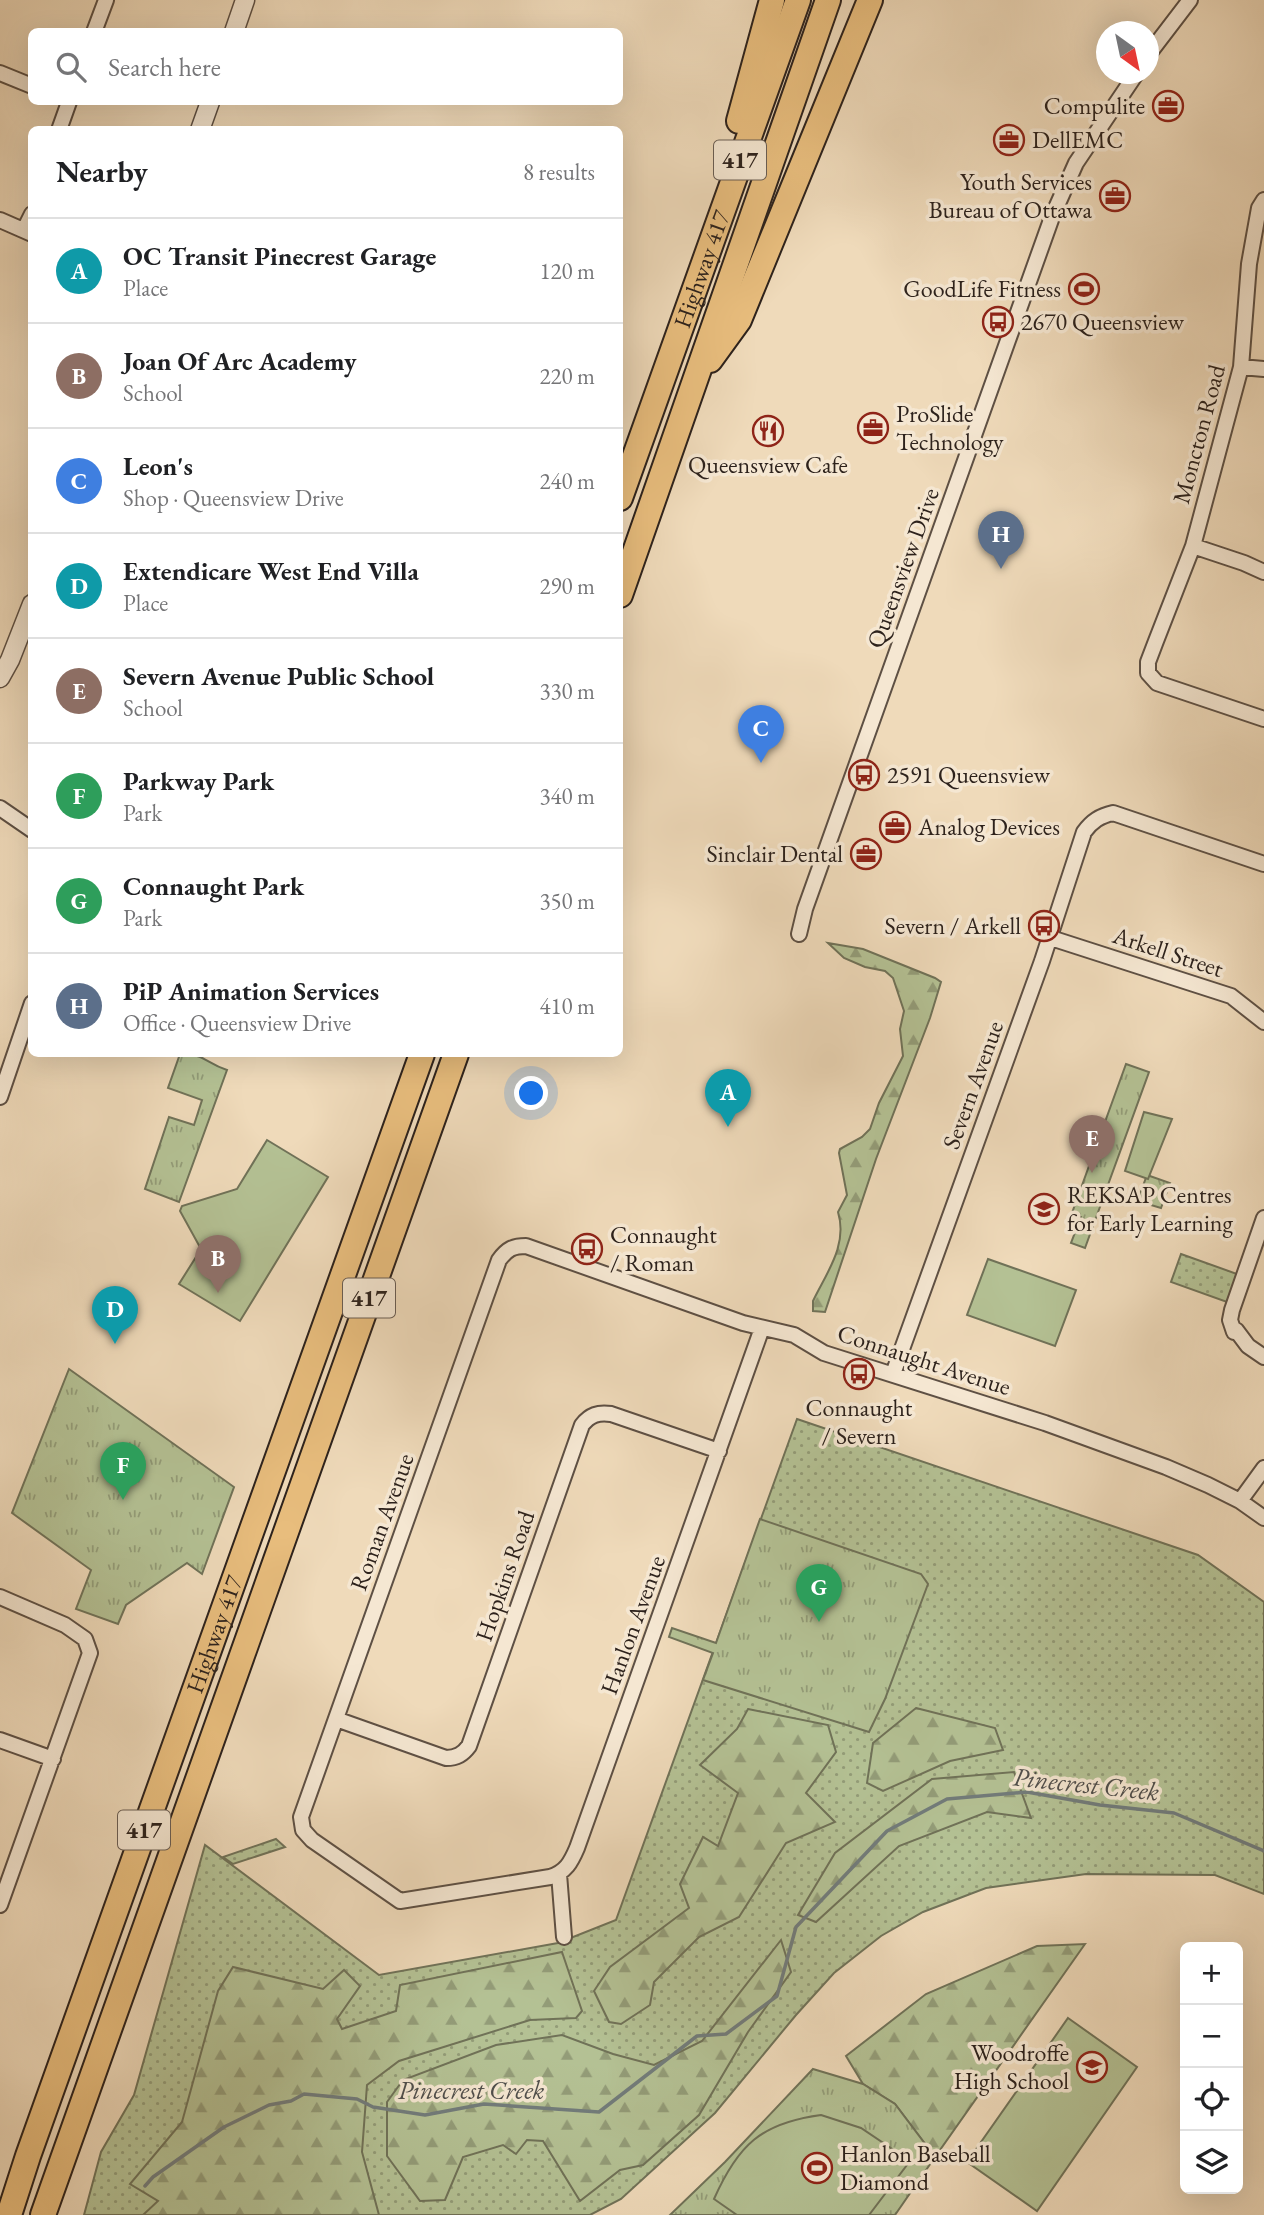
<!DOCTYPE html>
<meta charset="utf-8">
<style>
body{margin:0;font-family:"EB Garamond",serif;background:#f2f2f2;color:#202124}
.controls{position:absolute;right:21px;bottom:21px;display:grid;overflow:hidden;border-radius:10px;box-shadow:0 7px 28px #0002}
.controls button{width:63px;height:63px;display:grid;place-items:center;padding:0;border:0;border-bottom:2px solid #e0e0e0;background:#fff;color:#202124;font:35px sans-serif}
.compass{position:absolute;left:1096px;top:21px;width:63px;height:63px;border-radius:50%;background:#fff;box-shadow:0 7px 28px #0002;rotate:147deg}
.you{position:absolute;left:532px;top:1094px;width:24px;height:24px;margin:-18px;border:5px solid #fff;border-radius:50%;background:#1a73e8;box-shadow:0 0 0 10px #1a73e833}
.badge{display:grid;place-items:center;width:46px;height:46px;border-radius:50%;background:#d93025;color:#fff;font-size:23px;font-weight:700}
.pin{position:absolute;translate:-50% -58px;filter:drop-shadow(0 2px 4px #0008)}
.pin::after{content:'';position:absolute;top:37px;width:24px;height:21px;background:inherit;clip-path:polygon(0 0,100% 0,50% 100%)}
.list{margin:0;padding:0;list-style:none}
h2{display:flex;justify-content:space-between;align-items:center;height:91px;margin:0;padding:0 28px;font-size:30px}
h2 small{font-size:23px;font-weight:400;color:#757577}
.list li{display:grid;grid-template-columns:46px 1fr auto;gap:21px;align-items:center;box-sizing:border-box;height:105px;padding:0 28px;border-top:2px solid #e0e0e0}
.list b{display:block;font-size:26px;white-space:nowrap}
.list p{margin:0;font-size:23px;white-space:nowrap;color:#757577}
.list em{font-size:23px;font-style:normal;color:#757577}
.icon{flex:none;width:38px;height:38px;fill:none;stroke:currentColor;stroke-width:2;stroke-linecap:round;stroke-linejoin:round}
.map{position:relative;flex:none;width:1264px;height:2215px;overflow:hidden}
.search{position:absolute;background:#fff;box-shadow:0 7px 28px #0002;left:28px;top:28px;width:595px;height:77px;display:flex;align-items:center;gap:18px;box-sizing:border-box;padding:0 24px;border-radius:10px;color:#757577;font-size:26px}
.panel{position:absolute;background:#fff;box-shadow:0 7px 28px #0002;left:28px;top:126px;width:595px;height:931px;border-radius:10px}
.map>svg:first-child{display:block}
</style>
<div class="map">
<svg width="1264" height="2215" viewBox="0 0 1264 2215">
<defs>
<pattern id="grass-dots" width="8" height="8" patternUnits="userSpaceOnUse" patternTransform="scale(1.75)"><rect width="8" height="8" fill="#b4c194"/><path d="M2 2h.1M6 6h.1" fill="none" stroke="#939c78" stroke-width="1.8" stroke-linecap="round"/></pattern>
<pattern id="forest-firs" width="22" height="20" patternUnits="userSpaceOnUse" patternTransform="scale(1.75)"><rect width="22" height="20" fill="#b4c194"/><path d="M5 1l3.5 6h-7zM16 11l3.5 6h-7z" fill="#939c78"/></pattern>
<pattern id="park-tufts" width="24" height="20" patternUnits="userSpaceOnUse" patternTransform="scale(1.75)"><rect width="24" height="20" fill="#b4c194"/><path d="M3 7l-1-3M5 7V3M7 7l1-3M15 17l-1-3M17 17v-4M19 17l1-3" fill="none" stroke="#939c78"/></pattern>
</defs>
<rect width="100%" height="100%" fill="#efdaba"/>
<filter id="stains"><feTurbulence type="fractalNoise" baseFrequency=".00286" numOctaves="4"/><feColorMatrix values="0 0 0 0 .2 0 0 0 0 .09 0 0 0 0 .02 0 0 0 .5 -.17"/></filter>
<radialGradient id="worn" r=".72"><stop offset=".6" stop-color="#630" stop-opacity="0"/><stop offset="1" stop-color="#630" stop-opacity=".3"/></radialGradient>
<path fill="url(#grass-dots)" stroke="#707258" stroke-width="2" d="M1181,1254l56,20 -10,28 -56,-20z
M797,1419l401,136 66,47v292l-49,-19 -129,-1 -100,14 -63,24 -42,24 -47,37 -38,42 -81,98 -94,86 -31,16h-506l17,-63 33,-57 71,-250 174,130 179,-32 58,-23z
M276,1839l9,8 -52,17 -10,-7z"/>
<path fill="url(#forest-firs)" stroke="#707258" stroke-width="2" d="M828,943l35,6 72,29 6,4 -11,36 -54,141 -51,153 -12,-1v-10c14,-29 35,-56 25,-89l9,-17 -8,-42 1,-4 22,-12 8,-8 9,-26 24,-47 -3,-27 4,-18 -11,-33 -8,-7 -20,-4 -21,-9z
M916,1708l79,20 8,22 -53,11 -67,30 -16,-8 6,-40z
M748,1709l80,16 8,27 -30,41 29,29 -49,21 -47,74 -40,20 -45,45 -4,23 -29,19 -12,-2 -15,-31 16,-24 79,-59 -9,-24 23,-47 15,9 20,-53 -38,-28 37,-36z
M1014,1772l17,46 -44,-6 -88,34 -83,76 -18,-7 37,-62 97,-74z
M781,1940l10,32 -43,60 -49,83 -56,50 -23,5 -40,31 -37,-60 -16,-1 -11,14 -13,-9 -40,12 -18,43 -25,1 -33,-45v-54l16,-22 93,-35 66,-10 51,19 41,11 48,-24z
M1085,1944l-150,213 -40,-53 -32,-20 -17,-28 80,-62 111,-48z
M562,1952l20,59 -6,7 -46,2 -131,41 -32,24 -5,67 17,63h-236l15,-14 -28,-17 52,-62 36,-131 15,-24 90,22 21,-19 16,16 -23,33 5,10 54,-18 4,-26z"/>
<path fill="url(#park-tufts)" stroke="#707258" stroke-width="2" d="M180,1054c26,0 25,9 47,16l-48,132 -34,-13 24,-72 25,8 8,-25 -34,-12z
M1126,1064l23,8 -64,176 -14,-5 10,-26 -9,-4z
M1147,1175l23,8 -9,25 -17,-5 -4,-9z
M69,1369l165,118 -32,87 -15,-11 -61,42 -8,19 -42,-15 15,-39 -79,-57z
M760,1519l161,55 7,10 -43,115 -16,33 -166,-52 10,-27 -44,-16 3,-9 44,15z
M813,2069l50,15 32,20 40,53 -40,58h-225l55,-53z"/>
<path fill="#b4c194" stroke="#707258" stroke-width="2" d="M1144,1112l28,7 -24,60 -23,-8z
M267,1140l61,37 -88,144 -61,-37 22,-35 -21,-38 2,-5 55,-17z
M988,1259l88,31 -21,56 -88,-31z
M1068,2018l69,49 -100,144 -70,-49z
M821,2115l40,13 49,33 -41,54h-132l-23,-16c24,-54 47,-76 107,-84z"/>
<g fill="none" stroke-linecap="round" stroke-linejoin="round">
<path stroke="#727c7b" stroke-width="3.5" d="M145,2186l8,-9 71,-50 45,-22 22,-4 13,-7 53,5 16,8 52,8 59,-11 115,8 98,-76 29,-2 51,-38 19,-69 91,-96 60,-32 80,-7 73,13 74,8 90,38"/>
<g stroke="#5e5044" stroke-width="18">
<path id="minor" d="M94,32l12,-32
M1148,55l42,-55
M0,73l32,13
M59,130l10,-28
M1264,200l-5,8 -10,56 -8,103 -48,179 -37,95 -8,21v11l9,10 107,36
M0,220l32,14
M24,230l8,-16
M1241,367l23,2
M1193,546l51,17 20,9
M0,808l32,22
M799,934l6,-25 247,-692 24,-54 60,-89
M1051,938l180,58 33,26
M0,1097l32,-94
M1264,1218l-32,92 -2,10 4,12 2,-2 12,16 16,11
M762,1328l-185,520c-6,14 -11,24 -27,29l-150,24 -88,-61 -9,-10 -2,-13 198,-557c8,-11 14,-14 27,-14l217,77 51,12 30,18 221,70 121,44 42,18 32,16 24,17
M893,1374l149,-413 42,-129c8,-11 16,-16 29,-19l151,51
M1240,1501l24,-33
M0,1597l65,28 20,14 5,14 -90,252
M336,1719l110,39c11,0 17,-4 23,-12l113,-321c8,-10 16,-13 29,-11l108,37
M0,1740l53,19
M559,1874l5,63"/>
</g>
<g stroke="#5e5044" stroke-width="21">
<path id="tertiary" d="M234,32l11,-32
M200,130l10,-28
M0,678l10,-18 22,-56"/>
</g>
<g stroke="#2d221c" stroke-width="28">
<g id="motorway">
<path d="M739,121l33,-121"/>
<path d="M710,360l29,-40 131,-320"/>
<path id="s1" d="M620,498l178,-498"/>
<path d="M620,595l208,-595"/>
<path id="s2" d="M9,2215l19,-59 394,-1102"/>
<path d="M43,2215l413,-1161"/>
</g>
</g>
<use href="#minor" stroke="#f5e7d2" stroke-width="14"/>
<use href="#tertiary" stroke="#f5e7d2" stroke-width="18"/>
<use href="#motorway" stroke="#e8bd7d" stroke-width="24"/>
</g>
<defs>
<g id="office-ring" transform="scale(1.575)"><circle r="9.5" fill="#f5e7d2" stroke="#8f2418" stroke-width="1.5"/><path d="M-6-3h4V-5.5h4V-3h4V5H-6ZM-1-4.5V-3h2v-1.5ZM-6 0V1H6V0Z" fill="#8f2418"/></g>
<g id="stadium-ring" transform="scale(1.575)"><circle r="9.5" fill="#f5e7d2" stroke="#8f2418" stroke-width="1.5"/><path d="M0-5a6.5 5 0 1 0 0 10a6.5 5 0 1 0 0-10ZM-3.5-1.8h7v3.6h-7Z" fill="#8f2418"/></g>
<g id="bus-ring" transform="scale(1.575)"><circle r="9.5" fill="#f5e7d2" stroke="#8f2418" stroke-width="1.5"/><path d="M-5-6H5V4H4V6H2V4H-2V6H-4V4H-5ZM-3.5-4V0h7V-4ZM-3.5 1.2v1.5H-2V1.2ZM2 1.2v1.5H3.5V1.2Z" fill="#8f2418"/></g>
<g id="restaurant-ring" transform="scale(1.575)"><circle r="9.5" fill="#f5e7d2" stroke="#8f2418" stroke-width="1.5"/><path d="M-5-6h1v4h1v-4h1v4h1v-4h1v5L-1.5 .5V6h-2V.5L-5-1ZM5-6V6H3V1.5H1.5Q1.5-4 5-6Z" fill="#8f2418"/></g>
<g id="school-ring" transform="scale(1.575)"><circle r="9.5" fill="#f5e7d2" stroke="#8f2418" stroke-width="1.5"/><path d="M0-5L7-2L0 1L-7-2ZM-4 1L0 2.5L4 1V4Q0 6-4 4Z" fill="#8f2418"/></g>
</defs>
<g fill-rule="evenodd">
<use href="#office-ring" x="1168" y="106"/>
<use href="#office-ring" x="1009" y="140"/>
<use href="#office-ring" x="1115" y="196"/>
<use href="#stadium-ring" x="1084" y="289"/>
<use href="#bus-ring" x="998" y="322"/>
<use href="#office-ring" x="873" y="428"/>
<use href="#restaurant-ring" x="768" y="431"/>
<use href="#bus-ring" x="864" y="775"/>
<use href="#office-ring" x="895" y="827"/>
<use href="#office-ring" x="866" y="854"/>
<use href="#bus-ring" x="1044" y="926"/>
<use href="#school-ring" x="1044" y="1209"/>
<use href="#bus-ring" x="587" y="1249"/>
<use href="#bus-ring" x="859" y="1374"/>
<use href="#school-ring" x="1092" y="2067"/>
<use href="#stadium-ring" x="817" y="2168"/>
</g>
<g text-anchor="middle" stroke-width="7" stroke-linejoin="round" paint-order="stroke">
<g fill="#f5e7d2" stroke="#695d53" stroke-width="2">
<rect x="714" y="140.5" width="52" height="39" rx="5"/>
<rect x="343" y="1278.5" width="52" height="39" rx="5"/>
<rect x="118" y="1810.5" width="52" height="39" rx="5"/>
</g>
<g font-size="23" font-weight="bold" fill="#2d221c">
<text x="740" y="168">417</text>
<text x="369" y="1306">417</text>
<text x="144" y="1838">417</text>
</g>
<g font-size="24" fill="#2d221c" stroke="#f5e7d2" text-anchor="start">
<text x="1145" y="114" text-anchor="end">Compulite</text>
<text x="1032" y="148">DellEMC</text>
<text x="1092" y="190" text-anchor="end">Youth Services<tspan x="1092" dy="28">Bureau of Ottawa</tspan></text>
<text x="1061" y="297" text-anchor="end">GoodLife Fitness</text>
<text x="1021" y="330">2670 Queensview</text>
<text x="896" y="422">ProSlide<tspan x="896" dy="28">Technology</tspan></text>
<text x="768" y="473" text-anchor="middle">Queensview Cafe</text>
<text x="887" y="783">2591 Queensview</text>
<text x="918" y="835">Analog Devices</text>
<text x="843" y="862" text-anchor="end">Sinclair Dental</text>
<text x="1021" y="934" text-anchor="end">Severn / Arkell</text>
<text x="1067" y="1203">REKSAP Centres<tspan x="1067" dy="28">for Early Learning</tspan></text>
<text x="610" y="1243">Connaught<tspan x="610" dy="28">/ Roman</tspan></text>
<text x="859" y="1416" text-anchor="middle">Connaught<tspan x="859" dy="28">/ Severn</tspan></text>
<text x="1069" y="2061" text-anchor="end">Woodroffe<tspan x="1069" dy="28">High School</tspan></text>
<text x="840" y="2162">Hanlon Baseball<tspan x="840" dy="28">Diamond</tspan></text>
</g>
<g font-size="24" fill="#2d221c" stroke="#f5e7d2">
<text dy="8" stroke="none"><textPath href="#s1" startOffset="243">Highway 417</textPath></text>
<text transform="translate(1199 434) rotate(-75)" y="8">Moncton Road</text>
<text transform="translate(903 568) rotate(-70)" y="8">Queensview Drive</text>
<text transform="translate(1168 952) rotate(18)" y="8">Arkell Street</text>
<text transform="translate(973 1085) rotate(-70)" y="8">Severn Avenue</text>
<text transform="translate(924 1360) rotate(18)" y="8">Connaught Avenue</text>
<text transform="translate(382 1522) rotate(-70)" y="8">Roman Avenue</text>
<text transform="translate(505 1576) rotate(-71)" y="8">Hopkins Road</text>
<text transform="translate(633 1625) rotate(-70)" y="8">Hanlon Avenue</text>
<text dy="8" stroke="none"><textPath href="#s2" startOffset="616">Highway 417</textPath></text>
</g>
<g font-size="26" font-style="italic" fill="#504f4c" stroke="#f5e7d2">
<text transform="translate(1086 1784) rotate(6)" y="9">Pinecrest Creek</text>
<text x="471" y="2099">Pinecrest Creek</text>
</g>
</g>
<rect width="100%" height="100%" filter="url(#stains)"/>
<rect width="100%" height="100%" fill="url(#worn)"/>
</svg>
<div class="controls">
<button>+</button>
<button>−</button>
<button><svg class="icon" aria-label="locate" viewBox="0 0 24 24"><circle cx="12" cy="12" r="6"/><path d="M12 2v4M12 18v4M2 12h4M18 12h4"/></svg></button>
<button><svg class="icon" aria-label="layers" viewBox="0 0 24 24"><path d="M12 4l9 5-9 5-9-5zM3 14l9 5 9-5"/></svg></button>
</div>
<svg class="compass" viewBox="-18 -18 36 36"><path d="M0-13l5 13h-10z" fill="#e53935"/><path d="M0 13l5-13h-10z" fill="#757577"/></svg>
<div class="you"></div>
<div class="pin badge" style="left:728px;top:1127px;background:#0f9aa8">A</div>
<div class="pin badge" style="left:218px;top:1293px;background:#8d6e63">B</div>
<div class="pin badge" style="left:761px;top:763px;background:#3f7fe0">C</div>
<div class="pin badge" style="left:115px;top:1344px;background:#0f9aa8">D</div>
<div class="pin badge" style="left:1092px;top:1173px;background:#8d6e63">E</div>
<div class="pin badge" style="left:123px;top:1500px;background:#2e9e5b">F</div>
<div class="pin badge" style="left:819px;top:1622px;background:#2e9e5b">G</div>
<div class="pin badge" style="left:1001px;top:569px;background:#5c6f8a">H</div>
<div class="search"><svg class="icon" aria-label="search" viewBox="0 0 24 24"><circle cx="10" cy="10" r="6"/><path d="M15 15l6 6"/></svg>Search here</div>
<section class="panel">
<h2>Nearby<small>8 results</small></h2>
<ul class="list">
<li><span class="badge" style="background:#0f9aa8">A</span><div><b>OC Transit Pinecrest Garage</b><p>Place</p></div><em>120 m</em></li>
<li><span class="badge" style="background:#8d6e63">B</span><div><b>Joan Of Arc Academy</b><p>School</p></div><em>220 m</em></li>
<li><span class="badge" style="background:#3f7fe0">C</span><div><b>Leon's</b><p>Shop · Queensview Drive</p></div><em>240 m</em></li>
<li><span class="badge" style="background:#0f9aa8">D</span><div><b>Extendicare West End Villa</b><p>Place</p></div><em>290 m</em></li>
<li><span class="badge" style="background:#8d6e63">E</span><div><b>Severn Avenue Public School</b><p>School</p></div><em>330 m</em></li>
<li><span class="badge" style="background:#2e9e5b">F</span><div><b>Parkway Park</b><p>Park</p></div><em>340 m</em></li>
<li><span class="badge" style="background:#2e9e5b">G</span><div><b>Connaught Park</b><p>Park</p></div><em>350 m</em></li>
<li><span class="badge" style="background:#5c6f8a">H</span><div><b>PiP Animation Services</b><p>Office · Queensview Drive</p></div><em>410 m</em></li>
</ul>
</section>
</div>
